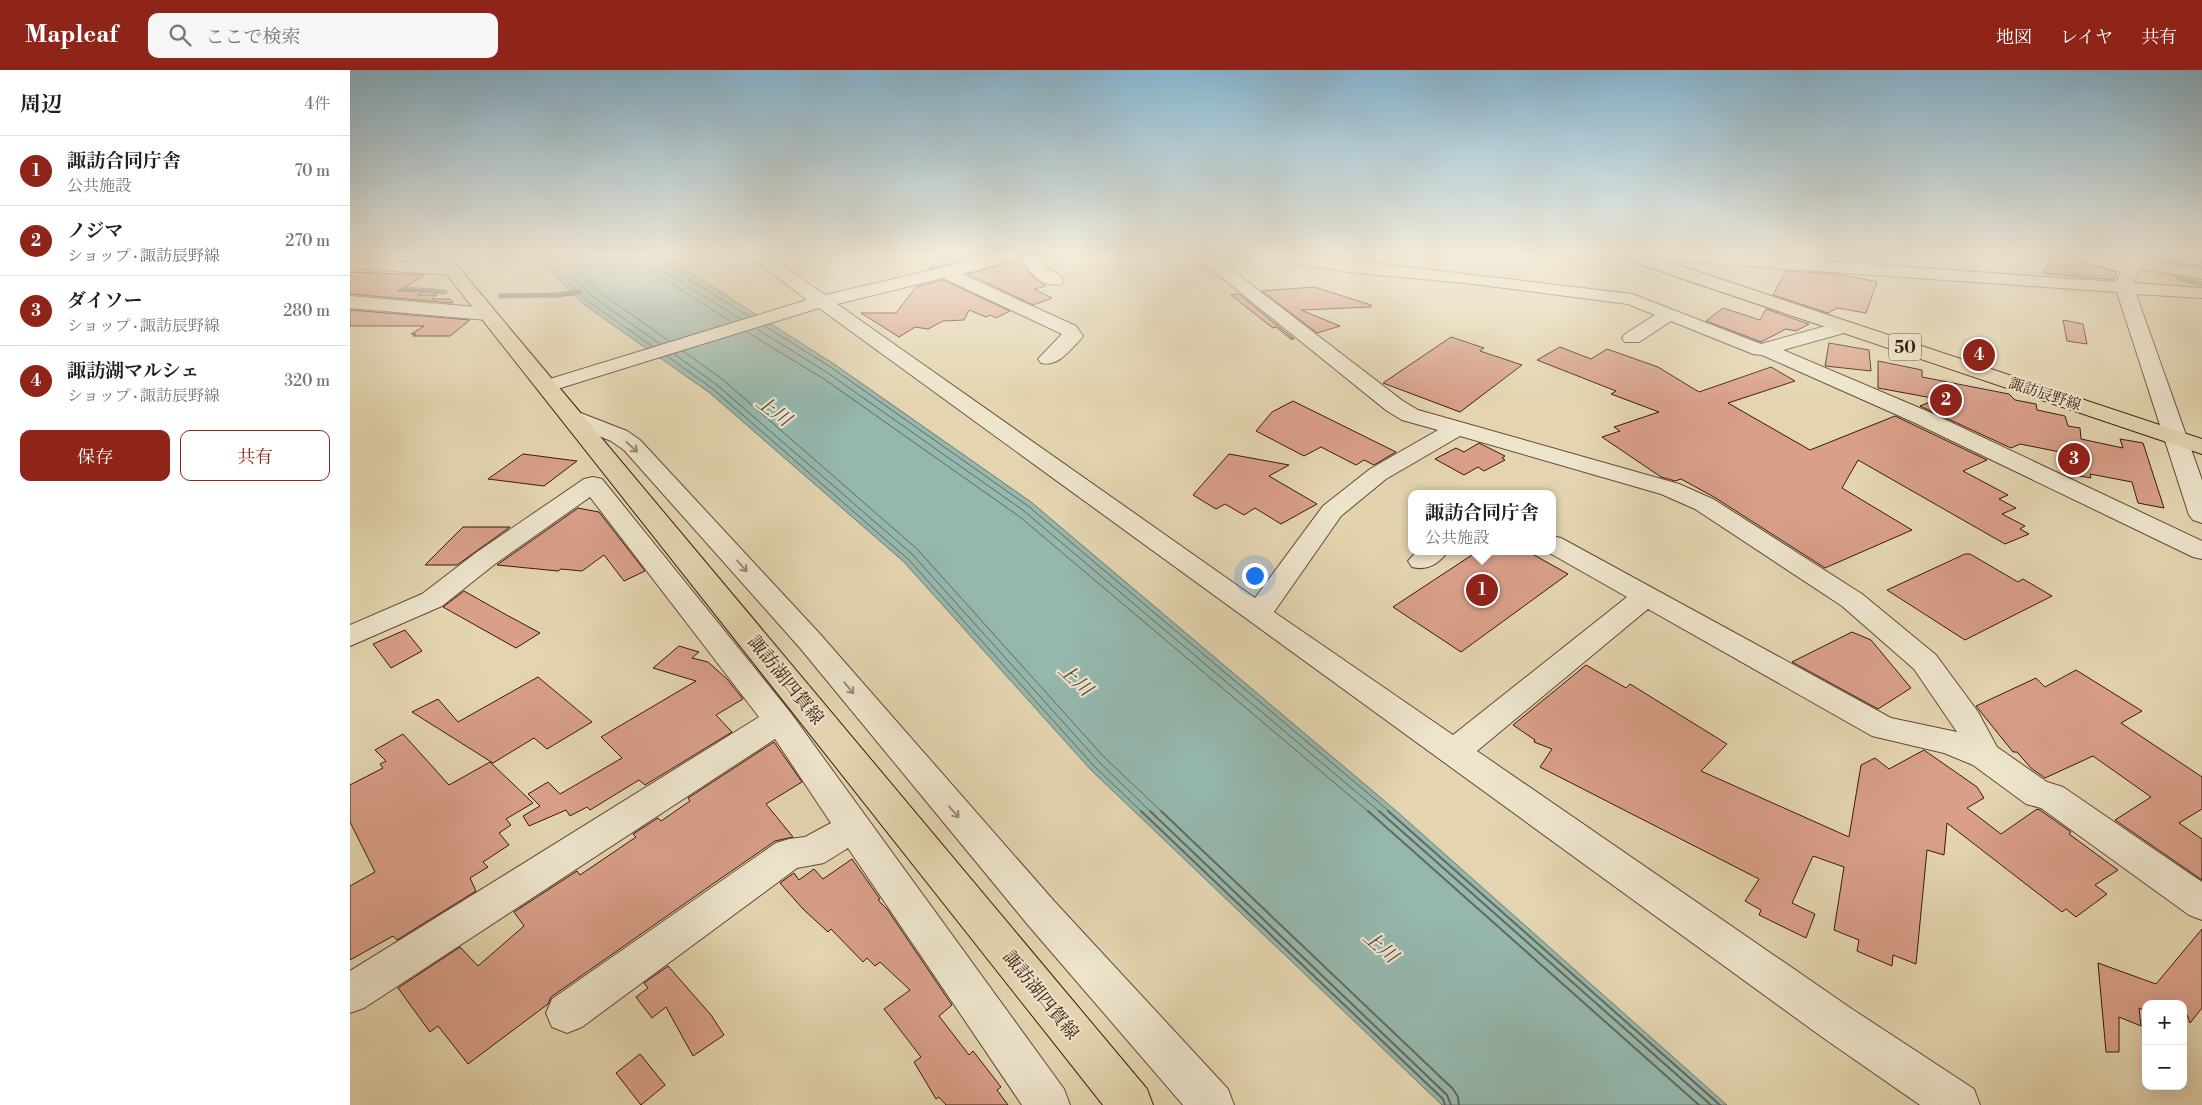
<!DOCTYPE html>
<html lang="ja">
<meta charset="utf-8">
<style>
body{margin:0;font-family:"Libre Bodoni","Noto Serif JP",serif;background:#f6f6f6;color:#202124}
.controls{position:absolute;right:15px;bottom:15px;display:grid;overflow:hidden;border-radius:10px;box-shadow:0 5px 20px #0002}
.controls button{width:45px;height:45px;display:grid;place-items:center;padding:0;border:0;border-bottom:1px solid #e0e0e0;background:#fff;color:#202124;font:25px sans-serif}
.you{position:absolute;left:904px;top:505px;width:18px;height:18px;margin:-12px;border:4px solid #fff;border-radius:50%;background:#1a73e8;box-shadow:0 0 0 8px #1a73e833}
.badge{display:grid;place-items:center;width:32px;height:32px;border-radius:50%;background:#8f2418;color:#fff;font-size:16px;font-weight:700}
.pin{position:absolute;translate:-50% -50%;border:2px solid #fff;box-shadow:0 1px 5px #0006}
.popup{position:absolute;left:1058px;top:420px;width:148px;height:65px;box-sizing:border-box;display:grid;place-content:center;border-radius:10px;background:#fff;filter:drop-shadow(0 1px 4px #0005);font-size:16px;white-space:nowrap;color:#757577}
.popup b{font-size:19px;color:#202124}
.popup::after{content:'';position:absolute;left:50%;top:100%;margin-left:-10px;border:10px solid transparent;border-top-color:#fff}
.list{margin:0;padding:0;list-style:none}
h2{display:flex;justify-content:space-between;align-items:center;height:65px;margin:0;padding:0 20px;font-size:21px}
h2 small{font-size:16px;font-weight:400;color:#757577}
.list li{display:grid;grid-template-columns:32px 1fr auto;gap:15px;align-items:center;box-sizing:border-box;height:70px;padding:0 20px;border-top:1px solid #e0e0e0}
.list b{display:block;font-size:19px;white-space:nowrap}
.list p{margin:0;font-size:16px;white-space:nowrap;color:#757577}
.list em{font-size:16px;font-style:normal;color:#757577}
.actions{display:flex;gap:10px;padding:15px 20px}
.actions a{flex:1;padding:11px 0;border:1px solid #8f2418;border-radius:10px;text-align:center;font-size:18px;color:#8f2418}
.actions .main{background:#8f2418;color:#fff}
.icon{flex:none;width:28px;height:28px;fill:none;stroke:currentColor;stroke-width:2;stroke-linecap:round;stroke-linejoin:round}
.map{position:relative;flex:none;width:1852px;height:1035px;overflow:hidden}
header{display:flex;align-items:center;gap:30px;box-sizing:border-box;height:70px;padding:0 25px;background:#8f2418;color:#fff}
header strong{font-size:24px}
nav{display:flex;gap:28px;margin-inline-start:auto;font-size:18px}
.search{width:350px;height:45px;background:#f6f6f6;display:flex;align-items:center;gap:12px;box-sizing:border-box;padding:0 18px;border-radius:10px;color:#757577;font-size:19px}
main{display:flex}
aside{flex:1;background:#fff}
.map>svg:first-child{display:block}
</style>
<header>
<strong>Mapleaf</strong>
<div class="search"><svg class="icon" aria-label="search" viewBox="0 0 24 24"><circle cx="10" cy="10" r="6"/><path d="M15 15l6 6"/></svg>ここで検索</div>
<nav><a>地図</a><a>レイヤ</a><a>共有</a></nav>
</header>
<main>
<aside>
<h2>周辺<small>4件</small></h2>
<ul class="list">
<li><span class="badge">1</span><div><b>諏訪合同庁舎</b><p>公共施設</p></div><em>70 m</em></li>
<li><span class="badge">2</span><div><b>ノジマ</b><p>ショップ · 諏訪辰野線</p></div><em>270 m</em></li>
<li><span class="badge">3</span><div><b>ダイソー</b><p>ショップ · 諏訪辰野線</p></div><em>280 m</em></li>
<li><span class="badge">4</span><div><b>諏訪湖マルシェ</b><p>ショップ · 諏訪辰野線</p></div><em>320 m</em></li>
</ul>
<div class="actions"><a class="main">保存</a><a>共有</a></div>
</aside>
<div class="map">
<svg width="1852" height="1035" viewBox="0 0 1852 1035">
<rect width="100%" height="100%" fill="#e4d5b0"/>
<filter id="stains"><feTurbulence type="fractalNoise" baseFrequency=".004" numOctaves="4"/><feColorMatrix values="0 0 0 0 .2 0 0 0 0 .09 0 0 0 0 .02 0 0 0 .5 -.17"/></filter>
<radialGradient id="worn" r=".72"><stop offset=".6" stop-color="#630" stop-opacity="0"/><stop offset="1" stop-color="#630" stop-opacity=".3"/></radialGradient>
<path fill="#95b8ae" stroke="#70786c" d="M183,186h131l170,108 197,138 363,307 333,296h-285l-351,-335 -187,-208 -194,-169 -124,-87z
M1784,186h68v12z"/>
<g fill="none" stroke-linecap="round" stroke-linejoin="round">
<path stroke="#67685c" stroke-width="1" d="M191,186l48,46 63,44
M200,186l43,41 67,47
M211,186l37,35 71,50
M298,186l2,11 6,7 76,48
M306,186l2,9 10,9 73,45
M312,186l1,5 9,8 77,47
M415,256l67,42 196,138 362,306
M407,259l71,44 196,138 356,301
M397,262l77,47 196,138 349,295
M333,281l39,28 195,170 187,208 58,55
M324,284l43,31 195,169 187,208 52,50
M317,286l46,33 195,170 186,207 48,46"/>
<path stroke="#67685c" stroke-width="2" d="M791,741l302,288 2,6
M800,741l297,284 4,10
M811,741l292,278 5,8 1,8
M1018,741l331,294
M1029,741l332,294
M1038,741l332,294"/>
<path stroke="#70786c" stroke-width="5" d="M1824,196l4,12 24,6
M43,218l52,4
M150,226l57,-1 23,-3"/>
</g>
<path fill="#d99f89" stroke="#39190a" d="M598,186h34l-53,13 5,-7z
M1703,186h24l3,6 36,10 -2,8 -71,-7z
M668,191l18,19 10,6 -12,3 18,9 -19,7 -65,-31z
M1436,201l52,3 39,8 -11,31 -29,-5 -9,5 -55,-18z
M0,202l75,3 -27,16h26l-6,4h19l-5,4h18l3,4 -103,-9z
M593,210l67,31 -14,7 -6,-3 -4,2 -17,-7 -5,10 -21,1 -15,8 -13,-2 -16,10 -38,-24h35l20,-26z
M964,217l57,18v2l-70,3 39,16 -23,7 -55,-42z
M889,224l55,45h-3l-15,-12 -3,1 -42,-33z
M1373,238l37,12 6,-11 43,15 -13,7 -10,-2 -25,13 -55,-21z
M0,240l120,10 -20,16h-37l3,-2h-5l13,-8h-74z
M1713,250l20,4 4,20 -20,-3z
M1101,267l33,11 -4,3 42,14 -62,47 -77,-29z
M1479,273l40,7 2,21 -46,-5z
M1210,277l31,12 16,-10 51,18 41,25 72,-25 24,14 -67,22 82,47 85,-34 92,44 -24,11 45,24 -9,4 17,9 -14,6 23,12 -5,3 9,5 -24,10 -147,-84 -16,28 70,42 -87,38 -111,-71 -33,-18 -6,2 -14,-4 -59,-40 18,-6 -6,-4 45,-15 -48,-18 5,-3 -79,-31z
M1528,291l44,9v7l87,17 6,6 21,4 1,6 28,6 3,10 12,2 1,11 42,9 -3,-9 23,4 21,65 -26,-5 -6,-21 -42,-8 1,4 -27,-5 -4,-21 -40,-8 -9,4 -91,-42 18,-7 -60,-11z
M943,331l103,51 -22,13 -10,-5 -8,5 -35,-18 -17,9 -48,-25 16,-19z
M1129,373l26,13 -3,2 3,2 -21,11 -6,-4 -14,8 -29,-16 21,-11 8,4z
M173,384l54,7 -33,25 -56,-7z
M879,384l60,11 -20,11 48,28 -36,20 -26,-16 -11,7 -19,-11 -9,5 -23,-14z
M228,438l21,4 46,59 -21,10 -20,-26 -22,16 -21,-2 -3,2 -61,-6z
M113,457h47l-53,38h-32z
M1128,481h49l41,23 -107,78 -68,-45z
M1615,484h5l48,28 5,-3 29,17 -87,44 -78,-50z
M114,521l39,22 37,20 -24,15 -73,-41z
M55,560l17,21 -31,17 -18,-24z
M1502,562l19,8 40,48 -33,21 -86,-47z
M329,576l20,6 -7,6 16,4 19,17 16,20 -27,16 16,17 -87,53 -6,-5 -49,30 -3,-3 -17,9 -4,-6 -37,16 -6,-10 17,-10 -12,-12 20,-12 12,12 62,-36 -21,-21 95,-56 -43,-13z
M1236,595l40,23 4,-4 97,60 -26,27 148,66 12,-72 14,-7 14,11 35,-19 53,37 7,11 -17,10 34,26 36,-25 3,1 31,22 -2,2 49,36 -23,15 12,9 -31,23 -10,-8 -4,3 -115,-89 -3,32 -17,-5 -11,114 -23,-9 -1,11 -35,-15 2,-11 -25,-10 10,-63 -31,-11 -21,47 23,11 -9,24 -47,-23 2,-5 -16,-9 14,-22 -219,-112 12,-18 -18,-7 1,-2 -22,-15z
M1726,600l66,41 -21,12 81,54v32l-23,14 23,16v41l-87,-60 36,-23 -58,-41 -48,22 -14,-10 -14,-16h-4l-37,-46 60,-28 9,9z
M188,607l54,45 -45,27 -13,-11 -41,25 -81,-51 26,-13 20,23z
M53,664l46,51 41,-23 43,41 -27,16 5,6 -12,8 10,12 -26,17 5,5 -18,11 6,13 -79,49 -4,-4 -43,24v-74l25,-14 -25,-50v-37l33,-17 -3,-4 6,-3 -11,-11z
M424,672l28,40 -36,22 27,33 -18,4 -68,47 -156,109 -3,7 -80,60 -30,-38 -8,6 -32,-44 62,-41 18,19 46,-40 -10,-14 63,-41 3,4 56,-38 -3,-3 25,-16 3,3 29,-20 -2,-3z
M502,789l28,40 -2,1 9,9 65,96 -13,11 30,39 4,-4 28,36 -4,3 11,15h-62l-7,-8 -3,2 -22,-37 7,-5 -37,-48 26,-19 -30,-28 -5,4 -8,-8 -4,4 -32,-33 -3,3 -25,-23 -23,-26 14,-10 5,7 15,-11 9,10z
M1852,859v79l-12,15 -7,-19h-37v7l-7,-3 2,18 -22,-9v35h-13l-8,-89 58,21z
M318,896l43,49 13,20 -31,21 -27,-49 -14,11 -16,-21 12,-9 -4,-5z
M290,984l25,31 -24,20 -25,-32z"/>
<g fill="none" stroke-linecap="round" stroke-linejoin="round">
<g stroke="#644834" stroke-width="2">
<path id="minor" d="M400,186h19l56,39 167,-39h47c7,18 17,12 25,24l-3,4c-18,4 -32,-11 -39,-26l-60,16 114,52 7,10 -3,4c-11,11 -22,27 -39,23l-3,-4 24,-25 -119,-56 -106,26 418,294 68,-92 47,-37 68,-39 -36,-10 -15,-9 -192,-155h19l189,145 15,9 261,74 34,15 149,95 74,61 42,57 19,35 50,35 16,5 139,95v38l-13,-5 -148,-107 -15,-4 -53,-39 -29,-12 -72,-17 -224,-127 -171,142 375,258 122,80 6,16h-60l-98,-68 -1003,-729 -265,82 -7,2 -7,-2 -4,-4 4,-4 267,-82zM1110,366l201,58 34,15 147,97 72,63 43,63 -66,-14 -330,-180 -9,-2v15h-6l81,46 -174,138 -179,-123 67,-96 45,-37z
M920,186h44l318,38 129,50 83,-23 7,2 3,4 -3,4 -68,19 146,62 273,129v18l-9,-2 -280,-135 -151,-67 -9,-1 -82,-33 -32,21h-14l-3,-4 3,-4 30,-19 -27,-11 -163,-21 -108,-10 -79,-12z
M1318,186h85l363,26 5,-10 -40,-12 -2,-4h26l21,7 4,-7h17l-2,4 57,9v10l-62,-10 -7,14 69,5v10l-66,-4 66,186v43l-9,-3 -4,-5 -72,-223 -441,-31z
M0,188l102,7 6,1 3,4 -3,4 -6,1 -102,-7z
M0,226l137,12 7,2 2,4 -2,4 -7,2 -137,-12z
M223,340l54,21 13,9 180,194 234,267 174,188 6,16h-51l-155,-180 -228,-277 -176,-198 -13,-9 -46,-19 -3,-5 3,-5z
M243,407l9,2 188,233 274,377 6,16h-48l-174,-257 -24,15 -27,5 -215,159 -15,6 -15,-6 -6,-14 6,-14 224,-156 13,-4 16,-2 26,-14 -56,-84 -411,269 -14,5v-42l409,-254 -169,-220 -95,67 -53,42 -92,40v-21l72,-31 55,-42 107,-73z
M1067,481h31c-9,13 -21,20 -36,16l-4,-6z"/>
</g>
<g stroke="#39190a" stroke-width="2">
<path id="major" d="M82,186h17l698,833 6,16h-50z
M1275,186h26l551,183v15l-575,-194z"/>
</g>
<use href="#minor" fill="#ede4cc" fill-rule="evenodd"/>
<use href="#major" fill="#e4d5b0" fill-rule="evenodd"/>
</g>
<defs><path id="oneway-shaft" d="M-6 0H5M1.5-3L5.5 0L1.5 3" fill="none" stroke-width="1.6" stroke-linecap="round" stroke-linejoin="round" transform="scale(1.25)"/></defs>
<g stroke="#9c8975">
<use href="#oneway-shaft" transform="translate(282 377) rotate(42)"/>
<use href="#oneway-shaft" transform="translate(392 496) rotate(48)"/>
<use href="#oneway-shaft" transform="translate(499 618) rotate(50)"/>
<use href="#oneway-shaft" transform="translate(604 742) rotate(49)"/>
</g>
<linearGradient id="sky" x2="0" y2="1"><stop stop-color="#87b6d1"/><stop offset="0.56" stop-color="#f3ecdb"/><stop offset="1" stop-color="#f3ecdb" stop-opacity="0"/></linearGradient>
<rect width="1852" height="331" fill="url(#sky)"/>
<g text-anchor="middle" stroke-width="4.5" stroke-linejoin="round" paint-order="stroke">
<g font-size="15" fill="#39190a" stroke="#ede4cc">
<text transform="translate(1695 324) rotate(18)" y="5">諏訪辰野線</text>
</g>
<rect fill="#ede4cc" stroke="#6f5644" stroke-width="1" x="1539" y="263.5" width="32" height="27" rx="4"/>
<g font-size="16" font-weight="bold" fill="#39190a">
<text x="1555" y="283">50</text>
</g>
<g font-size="18" fill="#39190a" stroke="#ede4cc">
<text transform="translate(436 610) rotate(51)" y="6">諏訪湖四賀線</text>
<text transform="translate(691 925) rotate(51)" y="6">諏訪湖四賀線</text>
</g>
<g font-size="19" font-style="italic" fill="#55493b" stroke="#ede4cc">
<text transform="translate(424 340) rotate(37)" y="7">上川</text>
<text transform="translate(726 609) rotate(43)" y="7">上川</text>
<text transform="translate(1031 876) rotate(41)" y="7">上川</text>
</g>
</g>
<rect width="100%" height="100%" filter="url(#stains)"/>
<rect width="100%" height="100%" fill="url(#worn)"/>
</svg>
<div class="controls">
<button>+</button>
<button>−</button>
</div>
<div class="you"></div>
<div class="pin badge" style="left:1132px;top:520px">1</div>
<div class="popup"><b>諏訪合同庁舎</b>公共施設</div>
<div class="pin badge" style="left:1596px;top:330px">2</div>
<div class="pin badge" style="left:1724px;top:389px">3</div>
<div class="pin badge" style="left:1629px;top:285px">4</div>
</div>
</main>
